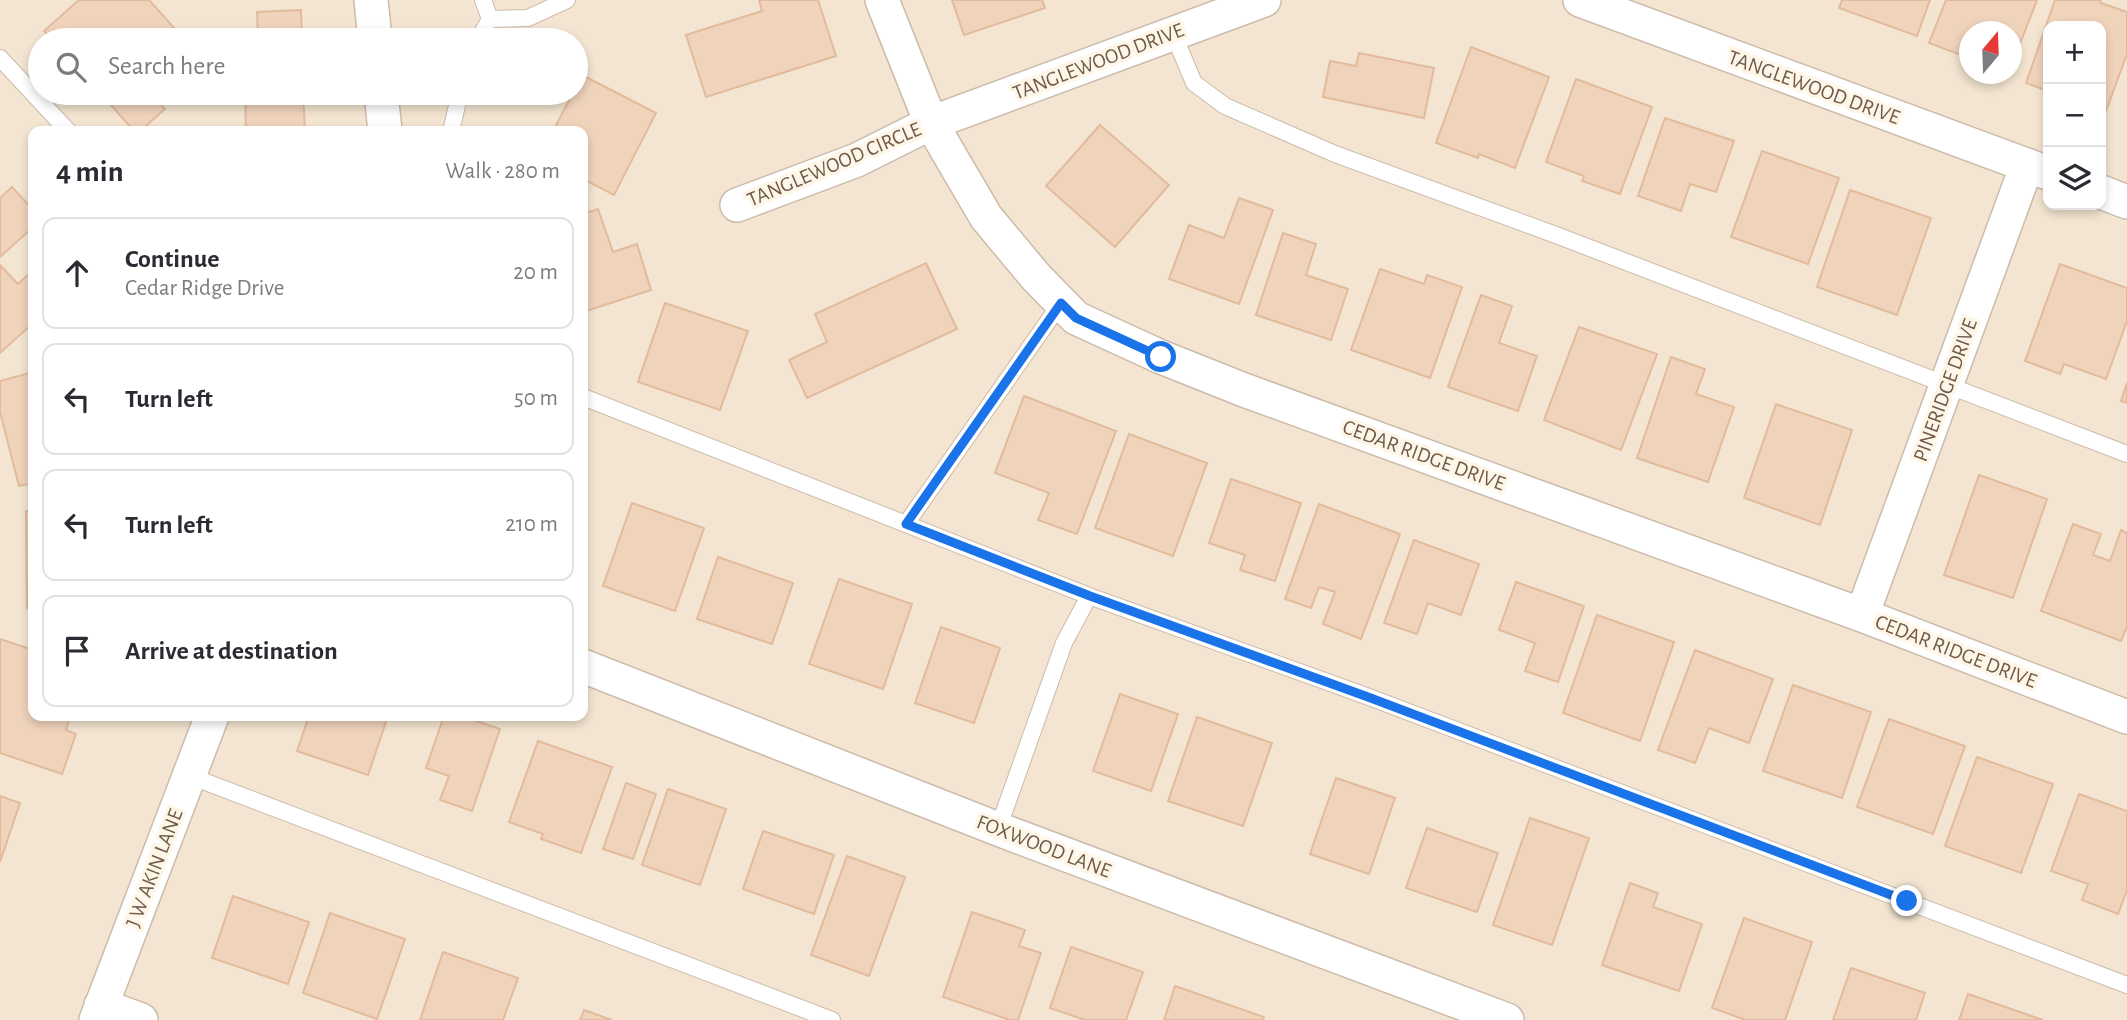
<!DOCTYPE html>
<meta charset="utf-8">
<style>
body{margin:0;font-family:"Alegreya Sans",sans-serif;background:#f7f7f7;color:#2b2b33}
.controls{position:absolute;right:21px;top:21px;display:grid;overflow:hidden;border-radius:14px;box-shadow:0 4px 10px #0003}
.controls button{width:63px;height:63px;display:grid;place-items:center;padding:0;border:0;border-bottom:2px solid #e1e1e2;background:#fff;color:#2b2b33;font:35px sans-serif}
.compass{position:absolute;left:1959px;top:21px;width:63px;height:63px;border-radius:50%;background:#fff;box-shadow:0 4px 10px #0003;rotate:19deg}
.stop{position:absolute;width:21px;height:21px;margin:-16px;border:5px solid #1a73e8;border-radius:50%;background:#fff}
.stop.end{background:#1a73e8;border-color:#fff;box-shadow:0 2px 7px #0008}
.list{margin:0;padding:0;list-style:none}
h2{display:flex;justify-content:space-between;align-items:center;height:91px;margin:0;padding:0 28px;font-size:30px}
h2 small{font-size:23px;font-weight:400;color:#7c7c81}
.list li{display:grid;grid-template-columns:46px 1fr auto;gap:21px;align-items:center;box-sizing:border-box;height:112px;margin:0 14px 14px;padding:0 14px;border:2px solid #e1e1e2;border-radius:14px}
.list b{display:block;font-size:26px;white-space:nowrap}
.list p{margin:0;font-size:23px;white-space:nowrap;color:#7c7c81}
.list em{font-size:23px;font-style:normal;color:#7c7c81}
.icon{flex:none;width:38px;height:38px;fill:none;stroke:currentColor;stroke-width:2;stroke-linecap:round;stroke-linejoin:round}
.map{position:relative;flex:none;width:2127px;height:1020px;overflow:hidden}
.search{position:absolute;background:#fff;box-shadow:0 4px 10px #0003;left:28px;top:28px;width:560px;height:77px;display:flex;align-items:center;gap:18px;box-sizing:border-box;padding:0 24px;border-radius:38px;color:#7c7c81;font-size:26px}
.panel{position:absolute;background:#fff;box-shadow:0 4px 10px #0003;left:28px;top:126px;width:560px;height:595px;border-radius:14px}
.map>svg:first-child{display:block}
</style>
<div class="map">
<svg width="2127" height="1020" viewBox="0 0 2127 1020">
<rect width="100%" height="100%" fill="#fbf3e2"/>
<path fill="#f3e5d1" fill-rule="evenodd" d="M0,0h2127v1020h-2127zM2048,26h53v179h-53zM1969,32h42v42h-42zM40,40h536v53h-536zM33,131h550v585h-550z"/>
<path fill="#f0d3bb" stroke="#e2bb9c" stroke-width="2" d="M79,0h70l36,40h-133l-8,-9z
M759,0h59l18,56 -130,41 -20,-62 76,-24z
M952,0h90l3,8 -81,27z
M1842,0h88l-13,36 -78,-28z
M1946,0h91l-26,67v-35h-42v26l-40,-15z
M2055,0h45l1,3 26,9v42l-21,57 -5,-2v-83h-53v65l-22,-8z
M301,10l1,30h-44l-1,-28z
M1471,47l78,30 -34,91 -36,-14 -1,4 -42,-15z
M1359,53l75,15 -10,50 -101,-21 7,-36 26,5z
M582,75l74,38 -42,82 -31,-16v-48h-30l20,-38h3v-6z
M1576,79l76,28 -32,87 -38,-13 2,-5 -38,-14z
M100,93h50l15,16 -25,22h-6z
M245,93h58l2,38h-59z
M1665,118l69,23 -18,51 -26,-8 -9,27 -43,-15z
M1100,125l69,60 -54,62 -69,-61z
M1762,151l77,27 -31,86 -77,-27z
M12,187l21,23v17l-33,30v-59z
M1850,190l81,28 -34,97 -80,-28z
M1239,198l34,12 -34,94 -70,-25 20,-54 35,13z
M598,209l15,43 24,-8 14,46 -68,22v-98z
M1283,233l33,11 -10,31 42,14 -17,51 -75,-25z
M926,263l31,66 -150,69 -18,-38 38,-18 -12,-28z
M2060,264l67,24v33l-21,58 -42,-15 -4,10 -35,-13z
M0,265l18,19 15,-14v53l-33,30z
M1380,269l44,15 3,-9 35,12 -32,91 -79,-28z
M1481,295l31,11 -13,37 38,13 -19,55 -70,-24z
M665,303l83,28 -28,79 -82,-28z
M1579,327l78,27 -36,96 -77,-30z
M1671,357l34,12 -9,25 38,13 -26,75 -71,-24z
M33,372v111l-14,3 -19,-74v-31z
M2127,383v20l-6,-2z
M1024,396l92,35 -39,103 -39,-14 11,-27 -54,-20z
M1776,404l76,26 -32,95 -76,-27z
M1129,434l78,29 -34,93 -78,-28z
M1979,475l68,24 -34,99 -69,-23z
M1231,479l70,24 -26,78 -35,-11 5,-15 -36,-12z
M632,503l72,25 -29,83 -72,-25z
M1319,504l81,30 -39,105 -38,-15 12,-32 -16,-5 -8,21 -26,-9z
M26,511h7v97h-6z
M2073,524l28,10 -8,21 17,6 11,-31 6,3v93l-6,15 -80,-30z
M1414,540l65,24 -18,51 -33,-12 -11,31 -33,-11z
M718,557l75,26 -21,61 -75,-25z
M839,579l73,25 -29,85 -74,-25z
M1516,582l68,24 -26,76 -33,-11 10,-28 -36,-13z
M1597,615l77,27 -34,99 -77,-28z
M941,627l59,21 -26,75 -59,-20z
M0,639l33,11v66h37l-4,14 10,4 -14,40 -62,-21z
M1695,650l78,29 -24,64 -40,-15 -14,35 -37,-13z
M1793,685l78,27 -29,86 -79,-27z
M1120,694l58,20 -27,77 -58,-20z
M309,716h79l-20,59 -71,-24z
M444,716h17l39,13 -28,82 -32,-11 9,-24 -23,-8z
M1197,717l75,26 -29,83 -75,-25z
M1889,719l76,27 -32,88 -76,-27z
M538,741l74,26 -31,86 -40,-14 2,-5 -34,-12z
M1977,757l76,27 -32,89 -76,-27z
M1336,778l59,20 -26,76 -59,-20z
M626,783l30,11 -23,65 -30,-10z
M668,789l58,20 -26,76 -58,-20z
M2079,794l48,17v79l-9,24 -36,-14 6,-16 -37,-13z
M0,796l20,7 -20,59z
M1530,818l59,20 -37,107 -59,-20z
M1427,828l71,25 -21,59 -71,-24z
M763,831l71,24 -20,59 -71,-25z
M847,856l58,21 -36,99 -58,-21z
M1630,883l28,10 -5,14 49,17 -23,67 -77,-26z
M233,896l76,26 -21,62 -76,-26z
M972,912l53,18 -6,16 22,7 -23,67h-8l-67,-23z
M330,913l75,26 -28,80 -74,-26z
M1744,918l68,24 -27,78h-39l-34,-12z
M1071,947l72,25 -17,48h-41l-35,-12z
M443,952l75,26 -15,42h-83z
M1851,968l74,25 -9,27h-83z
M1175,986l89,31 -1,3h-99z
M1968,994l75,26h-84z
M584,1010l28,10h-32z"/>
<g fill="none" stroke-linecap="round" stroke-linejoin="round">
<g stroke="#cba" stroke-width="18">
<path id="lane" d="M490,19l38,-1 39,-18
M1173,33l21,50 31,23 110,48 221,81 571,219
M478,40l12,-21 -7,-19
M0,58l68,73
M451,131l9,-38
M583,397l506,199
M906,524l155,-221
M190,776l642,244
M998,829l66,-186 25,-47 280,101 758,288"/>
</g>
<g stroke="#cba" stroke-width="36">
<path id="street" d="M371,0l4,40
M882,0l49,123 55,94 50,60 40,41 85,39 83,33 618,225 265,102
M1580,0l468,173
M381,93l4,38
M2101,192l26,10
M737,205l120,-45 74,-37 333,-123
M1862,615l165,-450
M583,666l415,163 509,191
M101,1005l40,15
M96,1020l116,-304"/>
</g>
<use href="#lane" stroke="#fff" stroke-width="16"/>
<use href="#street" stroke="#fff" stroke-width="33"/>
</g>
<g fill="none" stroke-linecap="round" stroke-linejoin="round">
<path stroke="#1a73e8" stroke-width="9" d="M1161,357l-85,-39 -15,-15 -155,221 184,72 278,101 539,204"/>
</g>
<g text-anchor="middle" stroke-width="7" stroke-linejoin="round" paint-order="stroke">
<g font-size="21" fill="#725a4a" stroke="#fef7e8">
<text transform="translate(1098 61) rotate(-21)" y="7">TANGLEWOOD DRIVE</text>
<text transform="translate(1814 87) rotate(20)" y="7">TANGLEWOOD DRIVE</text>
<text transform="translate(834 164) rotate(-23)" y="7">TANGLEWOOD CIRCLE</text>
<text transform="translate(1945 390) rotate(-70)" y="7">PINERIDGE DRIVE</text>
<text transform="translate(1424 455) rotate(20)" y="7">CEDAR RIDGE DRIVE</text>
<text transform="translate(1956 651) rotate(21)" y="7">CEDAR RIDGE DRIVE</text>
<text transform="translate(1044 846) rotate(21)" y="7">FOXWOOD LANE</text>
<text transform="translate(154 868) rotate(-69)" y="7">J W AKIN LANE</text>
</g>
</g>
</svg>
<div class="controls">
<button>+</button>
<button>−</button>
<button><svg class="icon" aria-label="layers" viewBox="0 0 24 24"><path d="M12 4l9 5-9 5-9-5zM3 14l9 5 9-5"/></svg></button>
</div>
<svg class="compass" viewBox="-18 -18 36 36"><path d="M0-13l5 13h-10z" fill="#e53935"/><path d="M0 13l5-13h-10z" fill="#7c7c81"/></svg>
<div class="stop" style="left:1161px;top:357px"></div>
<div class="stop end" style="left:1907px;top:901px"></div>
<div class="search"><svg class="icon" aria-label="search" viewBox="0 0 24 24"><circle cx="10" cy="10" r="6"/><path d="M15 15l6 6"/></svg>Search here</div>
<section class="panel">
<h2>4 min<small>Walk · 280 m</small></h2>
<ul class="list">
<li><svg class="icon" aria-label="ahead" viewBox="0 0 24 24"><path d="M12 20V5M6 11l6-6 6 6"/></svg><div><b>Continue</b><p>Cedar Ridge Drive</p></div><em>20 m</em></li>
<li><svg class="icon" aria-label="left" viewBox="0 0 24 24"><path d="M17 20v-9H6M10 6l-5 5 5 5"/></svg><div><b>Turn left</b></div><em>50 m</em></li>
<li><svg class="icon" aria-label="left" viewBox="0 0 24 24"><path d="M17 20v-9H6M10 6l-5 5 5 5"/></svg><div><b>Turn left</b></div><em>210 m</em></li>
<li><svg class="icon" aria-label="arrive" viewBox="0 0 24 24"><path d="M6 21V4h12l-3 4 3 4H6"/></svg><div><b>Arrive at destination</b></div></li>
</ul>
</section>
</div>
